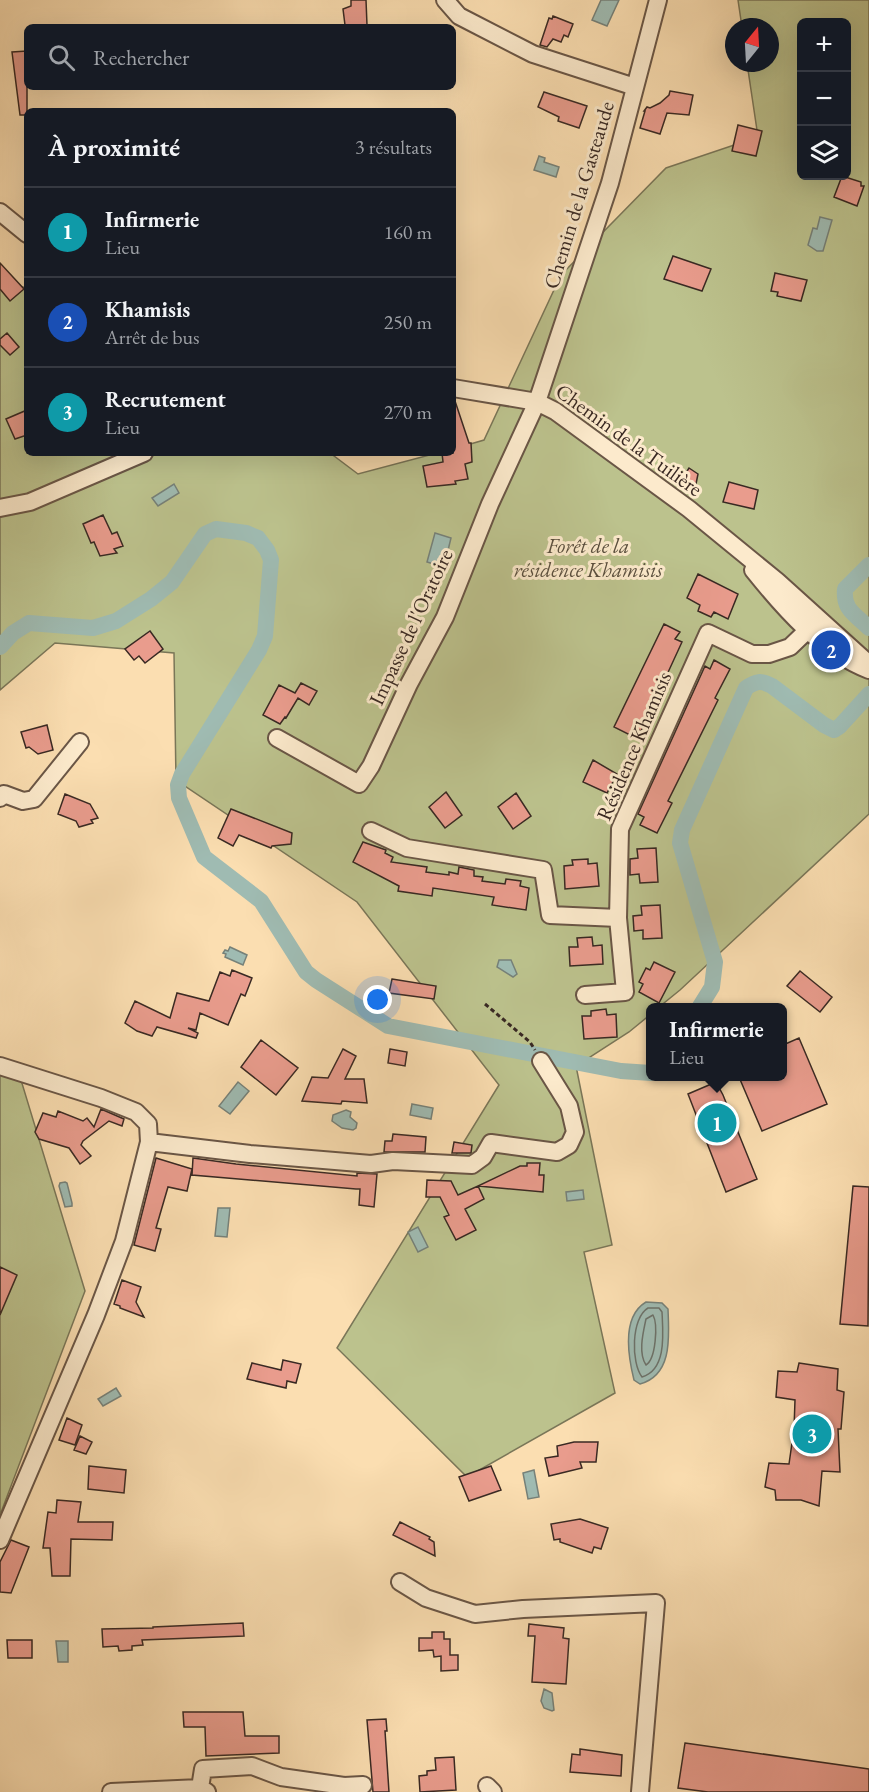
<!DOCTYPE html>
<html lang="fr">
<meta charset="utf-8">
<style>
body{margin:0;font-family:"EB Garamond",serif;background:#242831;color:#f1f3f6}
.controls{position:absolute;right:18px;top:18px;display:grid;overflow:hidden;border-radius:9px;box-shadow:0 6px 24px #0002}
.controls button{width:54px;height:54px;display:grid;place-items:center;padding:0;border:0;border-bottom:2px solid #363941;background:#171b24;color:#f1f3f6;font:30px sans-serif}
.compass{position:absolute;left:725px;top:18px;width:54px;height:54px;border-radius:50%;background:#171b24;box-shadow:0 6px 24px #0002;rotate:18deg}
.you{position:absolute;left:378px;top:1000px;width:21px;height:21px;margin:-15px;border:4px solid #fff;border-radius:50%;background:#1a73e8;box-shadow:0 0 0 9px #1a73e833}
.badge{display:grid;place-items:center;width:39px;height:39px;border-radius:50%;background:#ea580c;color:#fff;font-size:20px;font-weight:700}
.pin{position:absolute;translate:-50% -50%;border:3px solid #fff;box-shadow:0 2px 6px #0006}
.popup{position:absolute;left:646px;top:1003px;width:141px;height:78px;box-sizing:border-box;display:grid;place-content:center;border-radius:9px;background:#171b24;filter:drop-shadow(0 2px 4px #0005);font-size:20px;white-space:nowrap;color:#9ea1a6}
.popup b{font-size:22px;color:#f1f3f6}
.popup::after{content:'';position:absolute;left:50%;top:100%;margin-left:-12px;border:12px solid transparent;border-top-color:#171b24}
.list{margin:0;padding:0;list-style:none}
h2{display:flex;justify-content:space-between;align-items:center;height:78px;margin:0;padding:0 24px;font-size:26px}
h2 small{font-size:20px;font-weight:400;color:#9ea1a6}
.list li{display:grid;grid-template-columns:39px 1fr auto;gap:18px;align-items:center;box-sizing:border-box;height:90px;padding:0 24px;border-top:2px solid #363941}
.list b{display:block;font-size:22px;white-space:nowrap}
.list p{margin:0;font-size:20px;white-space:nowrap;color:#9ea1a6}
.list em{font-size:20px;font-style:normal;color:#9ea1a6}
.icon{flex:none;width:33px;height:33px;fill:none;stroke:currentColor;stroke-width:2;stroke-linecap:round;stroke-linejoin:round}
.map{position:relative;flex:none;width:869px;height:1792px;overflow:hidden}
.search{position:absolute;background:#171b24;box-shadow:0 6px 24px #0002;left:24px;top:24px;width:432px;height:66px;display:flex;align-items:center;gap:15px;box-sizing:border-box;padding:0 21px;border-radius:9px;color:#9ea1a6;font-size:22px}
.panel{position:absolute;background:#171b24;box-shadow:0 6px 24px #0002;left:24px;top:108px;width:432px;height:348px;border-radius:9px}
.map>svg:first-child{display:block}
</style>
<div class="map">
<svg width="869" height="1792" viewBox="0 0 869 1792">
<rect width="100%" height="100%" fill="#fbdeb1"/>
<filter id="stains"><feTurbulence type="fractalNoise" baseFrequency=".00333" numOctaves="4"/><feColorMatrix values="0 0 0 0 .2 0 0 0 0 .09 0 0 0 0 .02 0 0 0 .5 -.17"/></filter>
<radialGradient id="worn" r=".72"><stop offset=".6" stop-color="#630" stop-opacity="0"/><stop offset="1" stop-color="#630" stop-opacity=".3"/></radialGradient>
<path fill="#bcc28d" stroke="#7a7658" stroke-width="1.5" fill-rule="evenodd" d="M738,0h131v814l-189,176 -21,17 -8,1v6l-22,18 -53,34 36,179 -28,7 31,141 -148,84 -130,-129 162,-263 -142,-183 -181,-122 -2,-127 -119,-10 -55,47v-402l27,-1v166h303l28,21 79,-21h16v-4l31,-9 77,-165 105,-107 92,-31 -11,-74h23v-36h-28zM802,22h44v154h-44z
M0,1072l21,8 64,211 -85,224z"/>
<path fill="#9fbbb2" stroke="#768179" stroke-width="1.5" d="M601,0h18l-12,26 -15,-6z
M539,156l6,2 -1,4 15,5 -3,10 -22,-7z
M820,217l12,3 -9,31h-6l-9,-6 5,-17 4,1z
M174,484l5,9 -21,13 -6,-8z
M435,533l16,5 -7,29 -17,-5z
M230,947l17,8 -4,10 -18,-8 1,-3 -3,-1 2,-3 3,1z
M499,960h12l6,14 -4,3 -16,-10z
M238,1082l11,9 -19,23 -11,-8z
M412,1104l21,4 -2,11 -21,-4z
M346,1110l5,2 -1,5 7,6 -1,5 -3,2 -11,-2 -10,-7 1,-6z
M65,1182l2,1 5,20v3l-7,1 -6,-21 1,-3z
M583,1190l1,9 -17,2 -1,-9z
M218,1208h12l-3,29 -12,-1z
M418,1227l10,20 -10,5 -10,-20z
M646,1302l16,1 6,6c1,27 5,66 -28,75l-6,-4c-6,-24 -13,-63 12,-78z
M116,1388l5,8 -18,10 -5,-7z
M534,1470l5,27 -11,2 -5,-26z
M56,1641h12v21h-10z
M544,1689l8,4 2,17 -2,1 -8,-3 -3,-7z"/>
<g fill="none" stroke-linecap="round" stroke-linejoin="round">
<path stroke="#6c726a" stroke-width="1.5" d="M648,1308h11l3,4c1,21 5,58 -20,65 -11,-14 -11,-59 6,-69z
M653,1315c5,9 3,44 -7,50 -8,-12 -3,-32 0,-46z"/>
<path stroke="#9fbbb2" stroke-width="16" d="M869,565l-24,24c-2,21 10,25 24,39
M0,647l13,-14 16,-10 64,5 23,-7 35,-22 21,-17 33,-48 11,-5 30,4 12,5 9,12 4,10 -6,76 -6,14 -77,124 -4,11 1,13 25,59 57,44 45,71 10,8 72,46 233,45 30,2
M699,1008l13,-21 3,-25 -35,-119 2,-13 64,-142c10,-7 15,-8 26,-2l52,39 10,5 6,-4 29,-32"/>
</g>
<path fill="#e99c8d" stroke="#392923" stroke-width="1.5" d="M351,0h15l1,25h-22l-2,-16 8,-3z
M553,16l20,8 -5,13 -4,-2 -3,7 -8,-3 -6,8 -7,-2 9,-27 3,1z
M27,51v64h-7l-8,-63z
M670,91l23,4 -4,20 -22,-2 -7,21 -20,-6 5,-17h-1l3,-4 3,1 10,-5 9,-8z
M544,92l43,14 -8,22 -21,-7 1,-4 -21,-10z
M738,125l24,6 -6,25 -24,-5z
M842,176l19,6v4h3l-7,20 -23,-9z
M673,256l38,13 -9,22 -38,-12z
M0,263l24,26 -14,12 -10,-12z
M775,273l32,7 -6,21 -24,-5 1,-4 -7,-1z
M7,333l12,14 -9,8 -10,-10v-6z
M455,401l14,42h2l1,19 -7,2 3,15 -13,2 1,3 -29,3 -4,-21 20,-4 -1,-9h11v-51z
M27,410v25l-12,4 -9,-20z
M689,468l9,6 -3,15 -4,5 -13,-9z
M729,482l29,8 -4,19 -31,-7z
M103,515l9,19 5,-2 6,14 -9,3 3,4 -17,3 -6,-14 -3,1 -8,-19z
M698,574l40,20 -10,25 -14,-7 -3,5 -13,-6 2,-6 -13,-7z
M664,624l16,8 -5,7 7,3 -41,89 -6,-3 -3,8 -18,-9z
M150,631l13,18 -18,14 -6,-7 -5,4 -9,-11z
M714,660l16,9 -15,29 3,2 -50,101 4,2 -15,30 -17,-8 4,-8 -6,-3 67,-148 5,3z
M301,683l16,8 -8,14 -11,-7 -12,20 -1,-1 -5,7 -17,-9 16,-30 16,8z
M47,725l6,25 -15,4 -9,-7 -3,1 -5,-16z
M593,760l24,14 -10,19 -24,-11z
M446,792l16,23 -17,13 -16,-21z
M516,793l15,23 -18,13 -15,-22z
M65,794l25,10 8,14 -7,2 2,3 -14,4 -3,-6 -18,-7z
M231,809l61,24 -1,11 -19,2 -1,2 -32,-13 -6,11 -15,-8z
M363,842l23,8 -1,3 8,4 -2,5 36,5 -1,5 23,3v-3l9,2 1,-7 15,3v6l9,1 -1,4 23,3 1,-5 15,2 -1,5 9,2 -3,22 -34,-5 2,-8 -61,-9 -1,8 -34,-5 1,-5 -46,-24z
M656,848l2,34 -18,1 -1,-9 -9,1v-16l8,-1 -1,-9z
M588,859v5l9,-1 2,23 -34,3 -1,-23 9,-1 -1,-5z
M660,905l2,33 -19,1v-9l-9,1 -1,-15 9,-1 -1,-9z
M592,937l1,9 9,-1 1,19 -33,2 -1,-19h9l-1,-9z
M654,962l21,10 -16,31 -20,-11 4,-8 -4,-2 7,-14 4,2z
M232,970l20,8 -7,18 -4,-2 -13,31 -28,-12 -4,17 -8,-2 10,5 -2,5 -39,-11 -5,9 -15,-5 -12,-8 10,-22 35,17 7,-25 32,8 11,-29 10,4z
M800,971l32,26 -12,15 -33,-26z
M392,979l44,7 -2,13 -45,-6z
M606,1009l1,6 9,-1 1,23 -33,2 -2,-23h9v-5z
M799,1038l28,66 -65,27 -23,-54h44v-32z
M261,1040l37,28 -22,27 -35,-28z
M343,1049l13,7 -11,23h19l3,24 -25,-2 -1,3 -39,-3 10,-24 16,1z
M390,1049l17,3 -2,14 -17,-3z
M716,1082l7,13 34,84 -31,13 -38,-98z
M101,1109l23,10 -2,7 -13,-5 -26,20 -2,4 10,11 -11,8 -11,-16 -30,-9 -4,-7 8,-19 13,4 2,-6 25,10 4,-3 7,9z
M393,1134l33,3 -1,15h-41l1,-11h7z
M454,1142l18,3 -1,8h-19z
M156,1158l36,11 -5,22 -19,-4 -12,41 5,1 -6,22 -21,-6z
M193,1158l43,6 121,12v-3l20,1 -3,33 -15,-2 1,-16h-4l-164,-14z
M527,1163h13l-1,12h5l-1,17 -65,-6 42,-20h7z
M427,1180l24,1 7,14 20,-9 6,13 -19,10 11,21 -20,10 -12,-23 5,-2 -9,-18h-14z
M853,1186l16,1 -1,139 -28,-2z
M0,1267l17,8 -17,40z
M122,1280l19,7 -5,15 8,15 -24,-9v-2l-6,-2z
M283,1360l18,4 -5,19 -9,-2 -1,7 -39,-9 5,-16 29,7z
M799,1363l39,6 -1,21 7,2 -3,37h-3l2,43 -18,-1 -3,35 -18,-6h-25l-1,-10 -10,-3 4,-24 20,1 5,-35 1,-29 -19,-3 2,-26 19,1z
M67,1418l15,7 -7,20 -16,-5z
M80,1436l12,6 -6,12 -12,-4z
M574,1442h24l-2,20h-16l2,6 -33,8 -4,-18 13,-2 -1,-10z
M89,1466l37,4 -2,23 -36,-4z
M491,1466l10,24 -32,11 -10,-24z
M57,1500l24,2 -3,20h35l-1,18 -41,-1 -1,37h-18l-2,-28h-7l5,-36 8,1z
M580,1519l28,9 -7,21 -7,-2 -2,6 -32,-11v-3l-6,1 -3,-16z
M400,1522l30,15 -1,2 5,3 1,14 -42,-21z
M11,1540l18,7 -18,46 -11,-1v-30z
M243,1623l1,13 -102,4 1,5 -11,1v4l-13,1 -1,-5 -15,1 -1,-18 51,-1v-1z
M529,1624l35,4 -1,10 6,1 -3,45 -34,-2 3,-46h-7z
M432,1632h12v7h6v16h8v15l-17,1v-15l-7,1 -1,-7 -14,1v-13h13z
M7,1640h25v18h-24z
M183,1712h60l2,24h34v17l-73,3 -1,-29h-21z
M386,1719l1,12h-2l4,61h-16l-6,-72z
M685,1743l184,26v23h-161l-30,-4z
M580,1749l42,6 -1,21 -51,-4 2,-18 8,1z
M454,1757l2,33 -36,2 -1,-16 8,-1v-4l9,-1 -1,-12z"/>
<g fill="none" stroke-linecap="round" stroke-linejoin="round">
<g stroke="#6a5646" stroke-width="20">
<path id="minor" d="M445,0l14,16 74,38 102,33
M0,212l27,22
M453,388l84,14 18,9 134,98 88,72 92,83
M0,508l30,-6 114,-49
M753,570c32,40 68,81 116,100
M277,738l82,46 12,-18 38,-82 36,-67 45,-113 47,-102 73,-219 48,-183
M0,798l4,-4 19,7 11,-2 46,-57
M371,831l36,17 136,22 7,45 68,3 2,-89 88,-196 44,21h17l21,-7 25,-24
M585,995l40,-3 -7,-74
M0,1066l101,32 35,14 12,12 1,18 -25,99 -28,74 -96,225
M149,1142l101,12 121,10 22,-3 79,4 11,-8 8,-14 66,9 12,-7 6,-13 -6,-26 -28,-45
M400,1582l26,16 49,16 48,-5 133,-6 -16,189
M487,1786l6,6
M200,1788l3,-19 49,-3 29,11 63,9 19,-1
M111,1792l89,-4 7,4"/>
</g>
<path stroke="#392923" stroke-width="3" stroke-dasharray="4.5 3" stroke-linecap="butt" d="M485,1004l45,38 5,8"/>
<use href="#minor" stroke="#fceacc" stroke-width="16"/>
</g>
<g text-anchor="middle" stroke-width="6" stroke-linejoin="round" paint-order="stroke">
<g font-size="21" fill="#392923" stroke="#fceacc">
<text transform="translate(579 195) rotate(-73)" y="7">Chemin de la Gasteaude</text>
<text transform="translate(629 440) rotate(36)" y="7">Chemin de la Tuilière</text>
<text transform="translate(411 627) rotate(-65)" y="7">Impasse de l'Oratoire</text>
<text transform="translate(634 746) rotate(-67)" y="7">Résidence Khamisis</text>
</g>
<g font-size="21" font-style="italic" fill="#5a4f3e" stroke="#fceacc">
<text x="588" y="553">Forêt de la<tspan x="588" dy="24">résidence Khamisis</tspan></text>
</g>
</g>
<rect width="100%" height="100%" filter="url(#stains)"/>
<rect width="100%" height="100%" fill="url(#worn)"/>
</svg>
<div class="controls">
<button>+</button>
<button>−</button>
<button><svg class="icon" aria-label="layers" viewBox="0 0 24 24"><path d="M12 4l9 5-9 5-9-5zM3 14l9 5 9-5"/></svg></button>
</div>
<svg class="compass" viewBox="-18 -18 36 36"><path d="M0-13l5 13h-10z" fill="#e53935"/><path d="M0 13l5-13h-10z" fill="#9ea1a6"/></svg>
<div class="you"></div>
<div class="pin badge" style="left:717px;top:1123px;background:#0f9aa8">1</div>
<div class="popup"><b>Infirmerie</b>Lieu</div>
<div class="pin badge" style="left:831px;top:650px;background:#1a4fb4">2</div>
<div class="pin badge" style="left:812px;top:1434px;background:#0f9aa8">3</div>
<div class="search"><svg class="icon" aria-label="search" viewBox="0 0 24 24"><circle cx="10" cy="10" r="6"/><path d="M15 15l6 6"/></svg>Rechercher</div>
<section class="panel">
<h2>À proximité<small>3 résultats</small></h2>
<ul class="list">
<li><span class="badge" style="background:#0f9aa8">1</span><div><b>Infirmerie</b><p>Lieu</p></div><em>160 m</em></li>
<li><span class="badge" style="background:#1a4fb4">2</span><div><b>Khamisis</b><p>Arrêt de bus</p></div><em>250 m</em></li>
<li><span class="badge" style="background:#0f9aa8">3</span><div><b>Recrutement</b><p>Lieu</p></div><em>270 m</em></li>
</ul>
</section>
</div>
